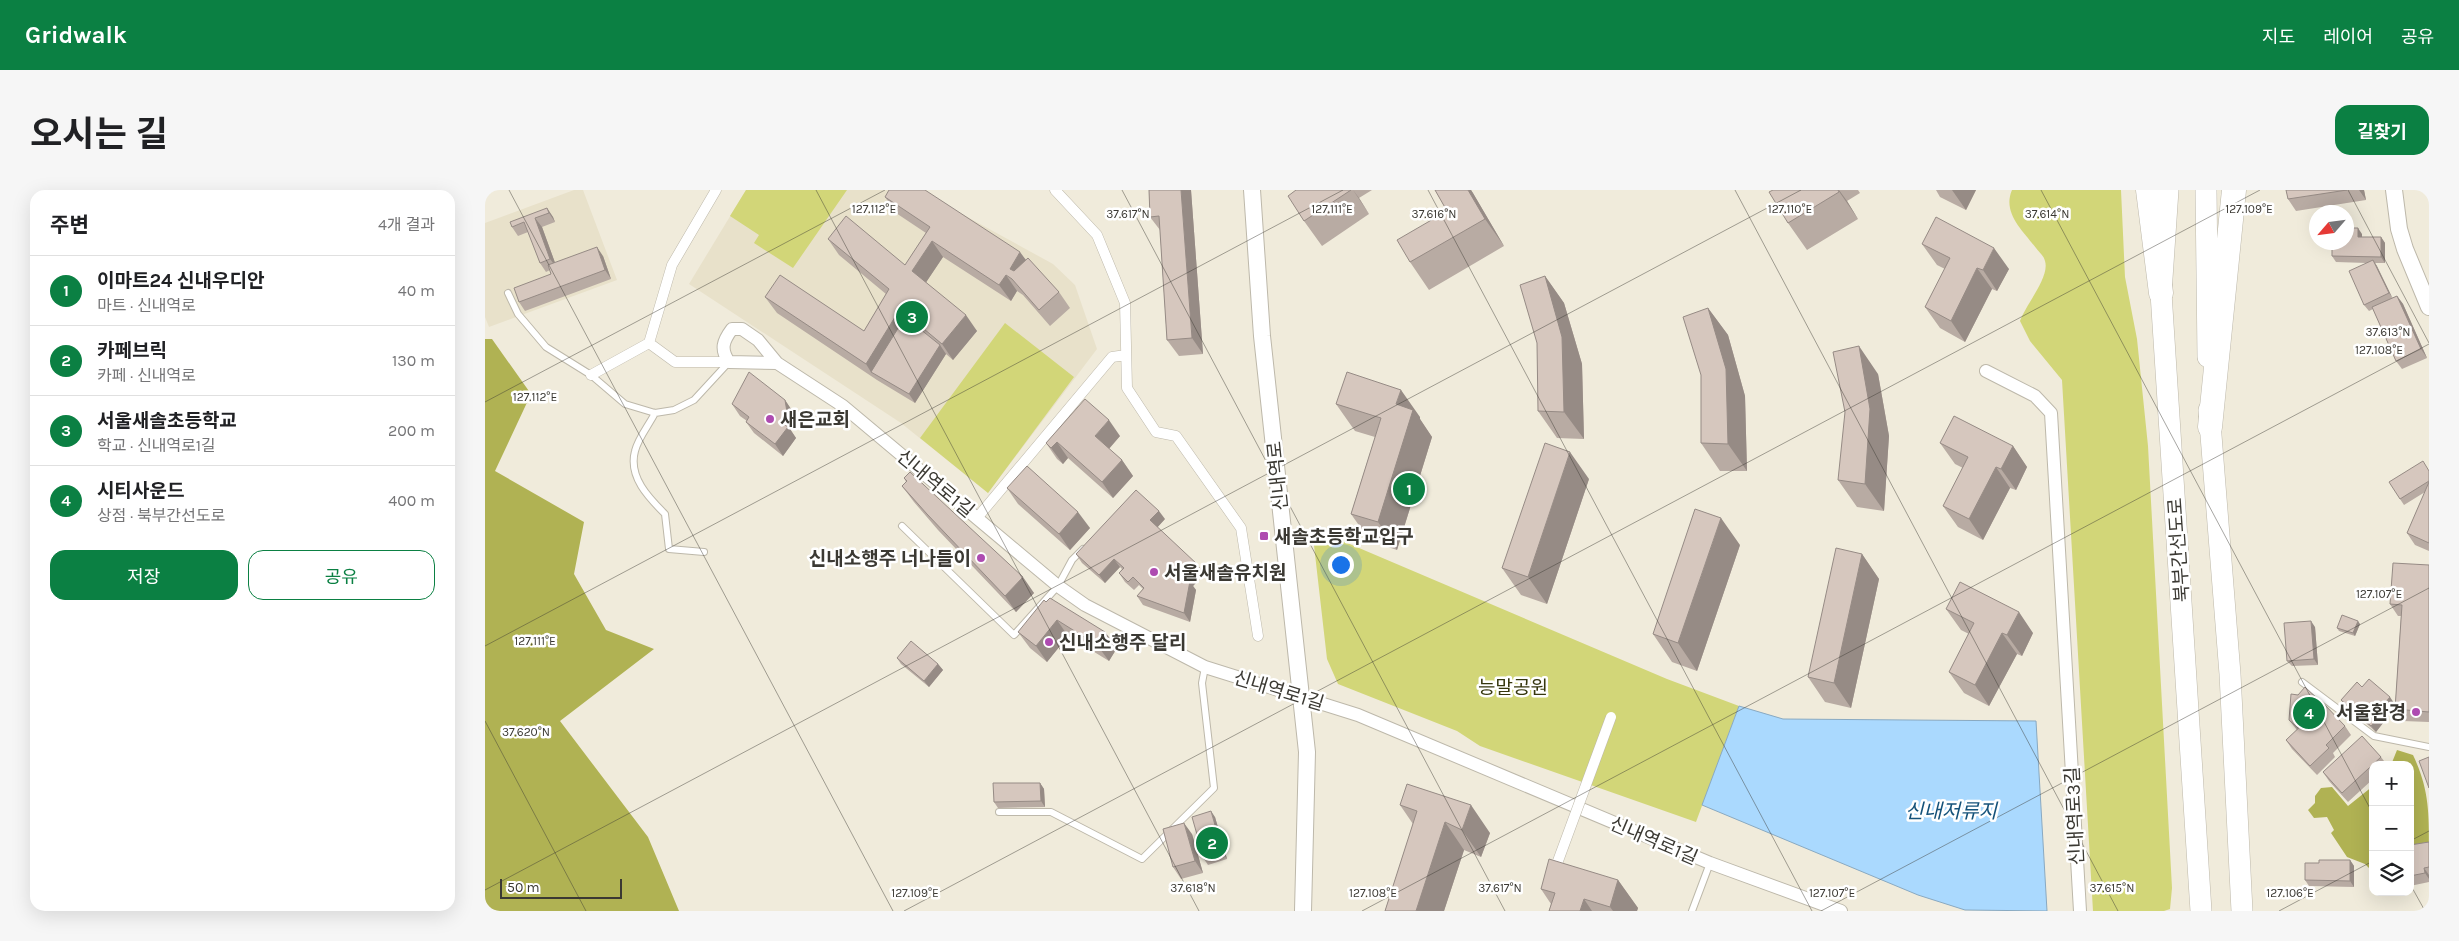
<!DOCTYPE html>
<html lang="ko">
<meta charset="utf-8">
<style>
body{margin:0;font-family:Karla,"Noto Sans KR",sans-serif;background:#f6f6f6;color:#202124}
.controls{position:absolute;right:15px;bottom:15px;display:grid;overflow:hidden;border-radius:10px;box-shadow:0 5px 20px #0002}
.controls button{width:45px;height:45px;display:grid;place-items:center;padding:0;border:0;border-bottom:1px solid #e0e0e0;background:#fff;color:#202124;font:25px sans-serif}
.compass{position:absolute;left:1824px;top:15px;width:45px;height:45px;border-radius:50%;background:#fff;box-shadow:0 5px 20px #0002;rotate:242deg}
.scale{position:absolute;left:15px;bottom:12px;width:122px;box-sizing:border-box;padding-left:5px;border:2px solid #3b3933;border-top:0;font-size:14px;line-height:18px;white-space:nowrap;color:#3b3933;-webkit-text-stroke:4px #fff;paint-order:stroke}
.you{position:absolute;left:855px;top:374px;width:18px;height:18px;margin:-12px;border:4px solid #fff;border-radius:50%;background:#1a73e8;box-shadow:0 0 0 8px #1a73e833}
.badge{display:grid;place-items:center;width:32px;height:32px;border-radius:50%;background:#0b8043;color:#fff;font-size:16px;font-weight:700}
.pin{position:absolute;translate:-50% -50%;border:2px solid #fff;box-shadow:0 1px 5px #0006}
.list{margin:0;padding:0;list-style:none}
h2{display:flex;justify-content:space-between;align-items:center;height:65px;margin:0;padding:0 20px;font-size:21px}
h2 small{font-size:16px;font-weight:400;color:#757577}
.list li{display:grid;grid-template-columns:32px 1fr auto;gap:15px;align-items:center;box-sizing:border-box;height:70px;padding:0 20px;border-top:1px solid #e0e0e0}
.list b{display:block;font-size:19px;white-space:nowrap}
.list p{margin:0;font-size:16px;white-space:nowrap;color:#757577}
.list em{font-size:16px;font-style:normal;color:#757577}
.actions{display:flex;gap:10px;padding:15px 20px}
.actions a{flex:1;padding:11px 0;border:1px solid #0b8043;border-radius:15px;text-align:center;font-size:18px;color:#0b8043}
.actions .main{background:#0b8043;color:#fff}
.icon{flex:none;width:28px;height:28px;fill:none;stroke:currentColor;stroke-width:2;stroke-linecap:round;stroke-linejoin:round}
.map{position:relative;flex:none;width:1944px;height:721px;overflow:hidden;border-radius:15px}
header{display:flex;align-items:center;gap:30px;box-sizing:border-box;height:70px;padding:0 25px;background:#0b8043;color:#fff}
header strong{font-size:24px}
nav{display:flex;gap:28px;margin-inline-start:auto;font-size:18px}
.intro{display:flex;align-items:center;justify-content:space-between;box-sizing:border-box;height:120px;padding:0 30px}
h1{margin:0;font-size:35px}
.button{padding:12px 22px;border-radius:15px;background:#0b8043;color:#fff;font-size:18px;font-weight:700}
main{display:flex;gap:30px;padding:0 30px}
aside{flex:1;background:#fff;border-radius:15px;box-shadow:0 5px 20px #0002}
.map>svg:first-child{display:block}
</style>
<header>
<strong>Gridwalk</strong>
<nav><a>지도</a><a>레이어</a><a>공유</a></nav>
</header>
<div class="intro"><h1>오시는 길</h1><a class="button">길찾기</a></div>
<main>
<aside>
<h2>주변<small>4개 결과</small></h2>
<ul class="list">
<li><span class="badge">1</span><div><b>이마트24 신내우디안</b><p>마트 · 신내역로</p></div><em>40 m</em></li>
<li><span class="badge">2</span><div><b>카페브릭</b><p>카페 · 신내역로</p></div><em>130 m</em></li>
<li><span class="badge">3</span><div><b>서울새솔초등학교</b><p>학교 · 신내역로1길</p></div><em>200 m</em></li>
<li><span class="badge">4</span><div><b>시티사운드</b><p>상점 · 북부간선도로</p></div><em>400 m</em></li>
</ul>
<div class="actions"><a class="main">저장</a><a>공유</a></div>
</aside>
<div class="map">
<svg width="1944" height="721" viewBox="0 0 1944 721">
<rect width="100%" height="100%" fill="#f0ebdb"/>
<path fill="#e8e1ca" d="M89,0h9l34,90 -128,47 -4,-10v-94z
M261,0h172l135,74 22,21 22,64 -109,144 -87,-70 -212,-139z"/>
<path fill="#d2d678" d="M261,0h101l-54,78 -39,-25 5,-8 -29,-19z
M1527,0h109l4,87 12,62 11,107 24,442 -2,21 -6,2h-71l-31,-531 -32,-39 -10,-20c6,-17 30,-44 25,-60 -1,-5 -6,-9 -9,-13 -13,-17 -34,-35 -24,-58z
M520,133l69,54 -86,116 -68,-55z
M827,338l355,151 72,27 -43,116 -216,-76 -23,-15 -119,-47 -11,-25z"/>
<path fill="#b0b253" d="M0,149h7l39,55 -36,77 89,51 -10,52 32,56 48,19 -94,72 88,116 31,74h-194z
M1912,560l16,5c16,34 16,56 16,93l-19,4v-87h-19z
M1888,596v84l-1,1 -7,-7 -18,-7 -16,-24 3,-3 -7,-13 -13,1 -6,-8 7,-7v-7l6,-8 11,-1 16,19z"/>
<path fill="#aad9fe" stroke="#89a9c1" d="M1254,516l44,13 253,2 11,190 -82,-1 -47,-15 -216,-90z"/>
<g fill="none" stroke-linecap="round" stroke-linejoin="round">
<g stroke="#bdb8aa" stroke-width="8">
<path id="service" d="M23,103l10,21 28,33 45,28 34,29 30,9 19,-3 20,-10 35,-38
M170,223c-6,12 -17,25 -20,38 -7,26 14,47 30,63l4,35 35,3
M417,336l112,109 44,-49 14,-26 11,-11
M1817,492l72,54 55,11
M514,622h52l91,47 72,-71 -12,-105 3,-16
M1207,721l18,-48"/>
</g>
<g stroke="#bdb8aa" stroke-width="11">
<path id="pedestrian" d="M231,0l-44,75 -23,78 26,19h54
M570,0l42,45 28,68 2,85 29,44 20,4 65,92 17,108
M106,185l58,-32
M492,328l135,-161 14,-2"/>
</g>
<g stroke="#bdb8aa" stroke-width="14">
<path id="minor" d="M292,173l-48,-1c-9,-13 -6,-21 3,-33h10l16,11 19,23 66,43 215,180 27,19 120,62 153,48 352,148 131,48
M1501,181l49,25 16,17 29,498"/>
</g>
<g stroke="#bdb8aa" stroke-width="18">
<path id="tertiary" d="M767,0l10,146 45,416 -4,159
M1909,0l5,39 6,20 24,58"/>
</g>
<g stroke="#bdb8aa" stroke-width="22">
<path id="trunk" d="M1683,0l-7,103 40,618
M1721,0l2,167
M1724,220l21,264 12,237"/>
</g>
<g stroke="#bdb8aa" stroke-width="25">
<path id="motorway" d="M1663,0l13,103
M1725,237l24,-237"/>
</g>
<use href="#service" stroke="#fff" stroke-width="6"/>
<use href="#pedestrian" stroke="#fff" stroke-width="10"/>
<use href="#minor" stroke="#fff" stroke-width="12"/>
<use href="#tertiary" stroke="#fff" stroke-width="16"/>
<use href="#trunk" stroke="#fff" stroke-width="21"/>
<use href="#motorway" stroke="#fff" stroke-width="24"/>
<g stroke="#bdb8aa" stroke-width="11" stroke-linecap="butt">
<path id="pedestrian-bridge" d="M1073,671l53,-144"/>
</g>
<use href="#pedestrian-bridge" stroke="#fff" stroke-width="10"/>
</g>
<path fill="#b8aba3" d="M664,0h42l12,164 -24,2 -12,-16 -7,-110 -10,-13z
M811,0h76l-13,8 10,16 -47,32 -18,-25z
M950,0h36l33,56 -75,44 -19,-28 37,-51z
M1288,0h85l2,3 -13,8 11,18 -51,31 -19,-27z
M1451,0h40l-10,20 -26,-13z
M1801,0h78l2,10 -70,11 -8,-12z
M400,7l141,63 33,32 11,16 -20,18 -27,-31 -6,-4 -6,10 -68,-44 -17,25 51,49 -24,29 -7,-6 -31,49 -38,-23 -100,-67 -12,-16 99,34 22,-37 -47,-39 -11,-16 77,26 21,-32 -30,-20z
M62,18l6,9 2,5 -13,5 13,36 48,-7 8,23 -86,32 -6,-9 32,-28 -1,-4 -4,2 -6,-9 -12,-31 -10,4 -6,-9z
M1877,44v3h19l4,6v20h-10l17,35 5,-2 6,8 24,54 -25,11 -6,-8 -23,-52 -4,2 -5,-6 3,-42 -31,-1 -4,-6z
M1437,54l87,25 -12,22 -5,-2 -27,53 -25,-14 -15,-21 20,-38 -8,-4z
M1060,86l19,27 18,61 2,75 -27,-1 -19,-27z
M1223,118l20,27 17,61 2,75h-27l-19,-28z
M1393,184l11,62 -5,75 -27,-4 -19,-27z
M300,210l8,12 2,11 -5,6 6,9 -13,18 -29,-23 -8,-11 1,-1 -7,-5 -8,-12z
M851,214l84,13v2l12,18 -35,113 -27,-9 -19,-27 24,-77 -20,-6z
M635,246l-11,13 13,11 11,16 -20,22 -45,-40 -5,6 -6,-5 -11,-16z
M1455,253l73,3 14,21 -11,23 -6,-2 -27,52 -25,-13 -15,-21 20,-38 -8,-4z
M1944,280v81l-14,-6 -8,-12 18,-41 -21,13 -4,-6z
M419,288l130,115 -18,19 -78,-82 -24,-28 -12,-16 4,-4z
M1104,289l-42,125 -26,-9 -19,-27z
M522,298l83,40 -20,22 -52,-46z
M680,329l-8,8 47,47 -11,12 3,4 -6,32 -47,-17 -6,-9 6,-7 -4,-4 -5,5 -9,-8 -6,-9 3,-4 -2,-2 -15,16 -23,-20 -6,-9z
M1255,355l-43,126 -25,-9 -19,-28z
M1377,364l17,25 -28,129 -26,-6 -17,-25z
M1944,375v157l-26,-1 -8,-12 6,-93h-3l-8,-12z
M561,412l59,30 12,16 -8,13 -41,-25 -21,26 -17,-14 -12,-16z
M1461,419l87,24 -11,23 -5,-2 -28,52 -25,-13 -15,-21 20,-38 -8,-4z
M1875,434l-5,12 -16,-5 -2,-3z
M1830,437l3,38 -26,1 -5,-5z
M412,468l41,6 5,6 -14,17 -28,-23z
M1877,497l32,16 -13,15 2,5 -7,9 -30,-26 -5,-6z
M1837,513l23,23 6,9 -18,18 2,4 -18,18 -25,-26 -6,-9 11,-10 -8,-10z
M1896,567l6,8h-14v14l-25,23 -19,-21 -6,-9z
M555,593l4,6 1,18 -47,1 -4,-6z
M915,615l90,28 -9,24 -17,-7 -20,61h-59l28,-87z
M730,627l12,42 -19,6 -4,-6z
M707,644l11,39 -22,6 -8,-12z
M1944,652v40l-19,4v-41z
M1865,670l4,6v21l-45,-1 -4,-6 14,-17z
M1133,690l20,28 -1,3h-88l2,-7 -10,-15z"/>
<path fill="#968b85" d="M696,0h10l12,164 -11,-16z
M868,0l6,8 10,16z
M983,0h3l2,3 31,53 -19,-27z
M1353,0h1l8,11 11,18z
M1467,0h24l-10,20z
M1874,0h5l2,10z
M62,18l6,9 2,5 -6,-9z
M50,28l7,9 15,41 -7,-9z
M1873,38l4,6v9l-4,-6z
M1896,47l4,6v20l-4,-6z
M447,51l11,16 -20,30 -11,-16z
M112,57l6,9 8,23 -6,-9z
M1509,58l15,21 -12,22 -14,-21z
M535,62l12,16 -11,17 -11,-16z
M1888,70l4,6 16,33 -4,-6z
M1492,78l15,21 -27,53 -14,-21z
M521,85l11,16 -6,10 -12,-16z
M1060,86l19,27 18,61 2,75 -20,-27z
M1912,106l6,8 24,54 -6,-9z
M1223,118l20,27 17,61 2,75 -19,-27z
M415,119l11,16 -40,47 -5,-8z
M481,125l11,16 -24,29 -11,-16z
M455,155l6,9 -31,49 -6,-9z
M1374,156l19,28 11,62 -5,75 -19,-27z
M916,200l19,27v2l12,18 -35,113 -19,-28 18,-118z
M300,210l8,12 2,11 -5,6 6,9 -13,18 -8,-12z
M624,230l11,16 -14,16 -11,-16z
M572,252l11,16 -5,6 -12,-16z
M1528,256l14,21 -11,23 -15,-21z
M1085,262l19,27 -42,125 -19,-27z
M637,270l11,16 -20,22 -11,-16z
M1511,277l14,21 -27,52 -14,-21z
M674,321l6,8 -9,10 -6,-9z
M593,322l12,16 -20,22 -11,-16z
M1236,328l19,27 -43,126 -19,-28z
M1377,364l17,25 -28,129 -17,-25z
M629,369l6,8 -15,16 -6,-8z
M713,375l6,9 -11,12 3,4 -6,32 -6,-9 2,-35z
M538,387l11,16 -18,19 -11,-16z
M1534,422l14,21 -11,23 -15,-21z
M572,430l11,16 -21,26 -11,-16z
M1826,431l4,6 3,38 -4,-6z
M1873,431l2,3 -5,12 -2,-3z
M620,442l12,16 -8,13 -12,-16z
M1517,443l15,21 -28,52 -14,-21z
M453,474l5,6 -14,17 -5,-6z
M1905,507l4,6 -13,15 2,5 -7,9 -5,-6 6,-14z
M555,593l4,6 1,18 -4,-6z
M986,615l19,28 -9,24 -19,-27z
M726,621l4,6 12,42 -4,-6z
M960,632l19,28 -20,61h-28z
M699,633l8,11 11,39 -8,-12z
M1865,670l4,6v21l-4,-6z
M1939,678l5,7v4l-4,-6z
M1133,690l20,28 -1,3h-24l-3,-4z
M1099,709l8,12h-12z"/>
<path fill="#d6c7be" stroke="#968b85" d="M404,0h36l95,62 -10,17 4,2 14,-13 31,34 -20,18 -27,-31 -6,-4 -7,10 -67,-44 -20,30 54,44 -24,29 -42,-35 -34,55 -101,-67 15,-22 84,56 25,-42 -61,-50 18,-23 59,49 25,-38 -45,-30z
M664,0h32l11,148 -25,2 -8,-124 -9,1z
M811,0h55l-47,31 -16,-25z
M950,0h33l17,29 -75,43 -13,-22 50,-29z
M1288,0h65l1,2 -51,31 -19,-31z
M1801,0h61l-59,9z
M62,18l2,5 -14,5 15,41 -10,4 -16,-41 -12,5 -2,-5z
M1451,27l58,31 -11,22 -6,-2 -26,53 -26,-14 25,-49 -28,-14z
M1862,38h11v9h23v20l-49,-1v-14h15z
M112,57l8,23 -86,32 -5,-14 37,-14 -3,-9z
M1888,70l16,33 -25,12 -15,-34z
M1060,86l17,61 2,75 -26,-1 -1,-68 -17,-58z
M1912,106l24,53 -25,12 -24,-54z
M1223,118l18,61 2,75 -27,-1v-68l-18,-58z
M420,127l35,28 -31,49 -38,-22z
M1374,156l11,63 -5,75 -27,-4 7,-68 -12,-60z
M264,182l36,28 2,12 -7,9 8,6 -13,17 -29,-22 3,-5 -17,-13z
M862,182l54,18 -5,14 17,6 -35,112 -27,-8 30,-96 -45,-14z
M600,209l24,21 -14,16 27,24 -20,22 -45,-40 -6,6 -5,-5z
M1469,226l59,30 -12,23 -5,-2 -27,52 -26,-13 25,-49 -28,-14z
M1060,253l25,9 -42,125 -26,-9z
M1938,271l6,10v10l-29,18 -11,-17z
M542,276l51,46 -19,22 -52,-46z
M425,282l113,105 -18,19 -78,-82 -25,-28 5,-5 -3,-3z
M1944,292v61l-22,-10z
M651,300l23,21 -9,9 48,45 -12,13 4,3 -6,32 -47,-17 7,-8 -11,-11 -5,5 -9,-9 5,-5 -10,-9 -15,16 -23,-21z
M1210,319l26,9 -43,125 -25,-9z
M1351,358l26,6 -28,129 -26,-6z
M1908,373l36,2v147l-34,-3 7,-104 -12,-1z
M1475,392l59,30 -12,23 -5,-2 -27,52 -26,-13 25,-49 -28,-14z
M565,408l55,34 -8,13 -40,-25 -21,26 -18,-14 26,-32 2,2z
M1857,425l16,6 -5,12 -16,-5z
M1826,431l3,38 -27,2 -3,-38z
M426,451l27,23 -14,17 -27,-23z
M1884,489l21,18 -13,15 2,5 -8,9 -30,-26 16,-18 5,5z
M1820,497l17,16 -24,25 -9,-8 2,-26 7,1z
M1839,514l21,22 -19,19 3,3 -19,18 -24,-26z
M1877,546l19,21 -39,36 -19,-21z
M1944,567v31l-10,-27z
M508,593h47l1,18 -47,1z
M922,594l64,21 -9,25 -17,-8 -29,89h-31l32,-100 -17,-6z
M726,621l12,42 -19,6 -12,-42z
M699,633l11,38 -22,6 -10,-38z
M1944,652v25l-5,1 1,5 -15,3v-31z
M1064,669l69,21 -8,27 -26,-8 -4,12h-31l6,-18 -14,-4z
M1834,670h31v21l-45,-1v-17h14z"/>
<path fill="none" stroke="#3b3933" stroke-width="1" stroke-opacity="0.45" d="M24,0l384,721M331,0l383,721M637,0l383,721M943,0l384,721M1250,0l383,721M1556,0l332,624M1863,0l81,153M0,212l400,-212M0,456l858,-456M0,531l101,190M1925,651l19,-10M1925,694l15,27M0,700l1316,-700M419,721l1356,-721M877,721l1067,-567M1336,721l608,-323M1794,721l94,-50"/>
<g fill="#ae4bb1" stroke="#fff" stroke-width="2">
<circle cx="285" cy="229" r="5"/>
<rect x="774" y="341" width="10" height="10" rx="2.5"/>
<circle cx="496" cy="368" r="5"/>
<circle cx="669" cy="382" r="5"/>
<circle cx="564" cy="452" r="5"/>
<circle cx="1931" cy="522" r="5"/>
</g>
<g text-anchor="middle" stroke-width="5" stroke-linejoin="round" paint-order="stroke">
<g font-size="19" font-weight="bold" fill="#3b3933" stroke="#fff" text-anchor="start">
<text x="295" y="236">새은교회</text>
<text x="789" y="353">새솔초등학교입구</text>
<text x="486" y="375" text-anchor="end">신내소행주 너나들이</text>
<text x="679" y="389">서울새솔유치원</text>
<text x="574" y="459">신내소행주 달리</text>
<text x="1921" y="529" text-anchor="end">서울환경</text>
</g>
<g font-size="19" fill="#3b3933" stroke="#fff">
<text transform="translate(792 286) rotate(-96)" y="7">신내역로</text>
<text transform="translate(451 293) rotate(40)" y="7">신내역로1길</text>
<text transform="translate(1693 360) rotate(-94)" y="7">북부간선도로</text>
<text transform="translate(794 500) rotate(17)" y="7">신내역로1길</text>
<text transform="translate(1589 626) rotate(-93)" y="7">신내역로3길</text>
<text transform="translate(1169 650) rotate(23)" y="7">신내역로1길</text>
</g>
<g font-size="19" fill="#36370e" stroke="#fff">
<text x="1028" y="504">능말공원</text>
</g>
<g font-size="20" font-style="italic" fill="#14527a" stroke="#fff">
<text x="1466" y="628">신내저류지</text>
</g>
</g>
<g font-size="12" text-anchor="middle" fill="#3b3933" stroke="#fff" stroke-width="5" stroke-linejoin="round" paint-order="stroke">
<text x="847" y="23">127.111°E</text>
<text x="1305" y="23">127.110°E</text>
<text x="1764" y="23">127.109°E</text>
<text x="389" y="23">127.112°E</text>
<text x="643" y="28">37.617°N</text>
<text x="949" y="28">37.616°N</text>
<text x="1562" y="28">37.614°N</text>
<text x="1903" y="146">37.613°N</text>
<text x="1894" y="164">127.108°E</text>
<text x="50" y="211">127.112°E</text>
<text x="1894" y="408">127.107°E</text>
<text x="50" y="455">127.111°E</text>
<text x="41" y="546">37.620°N</text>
<text x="708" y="702">37.618°N</text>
<text x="1015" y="702">37.617°N</text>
<text x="1627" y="702">37.615°N</text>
<text x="430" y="707">127.109°E</text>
<text x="888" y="707">127.108°E</text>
<text x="1347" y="707">127.107°E</text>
<text x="1805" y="707">127.106°E</text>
</g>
</svg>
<div class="controls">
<button>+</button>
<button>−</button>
<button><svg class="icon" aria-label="layers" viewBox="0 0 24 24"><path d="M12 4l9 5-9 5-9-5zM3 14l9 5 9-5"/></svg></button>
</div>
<svg class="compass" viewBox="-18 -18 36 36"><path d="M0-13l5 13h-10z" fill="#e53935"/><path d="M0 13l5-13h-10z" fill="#757577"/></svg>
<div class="scale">50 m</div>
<div class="you"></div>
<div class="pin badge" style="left:924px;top:299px">1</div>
<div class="pin badge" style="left:727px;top:653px">2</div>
<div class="pin badge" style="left:427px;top:127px">3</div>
<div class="pin badge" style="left:1824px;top:523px">4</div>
</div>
</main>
